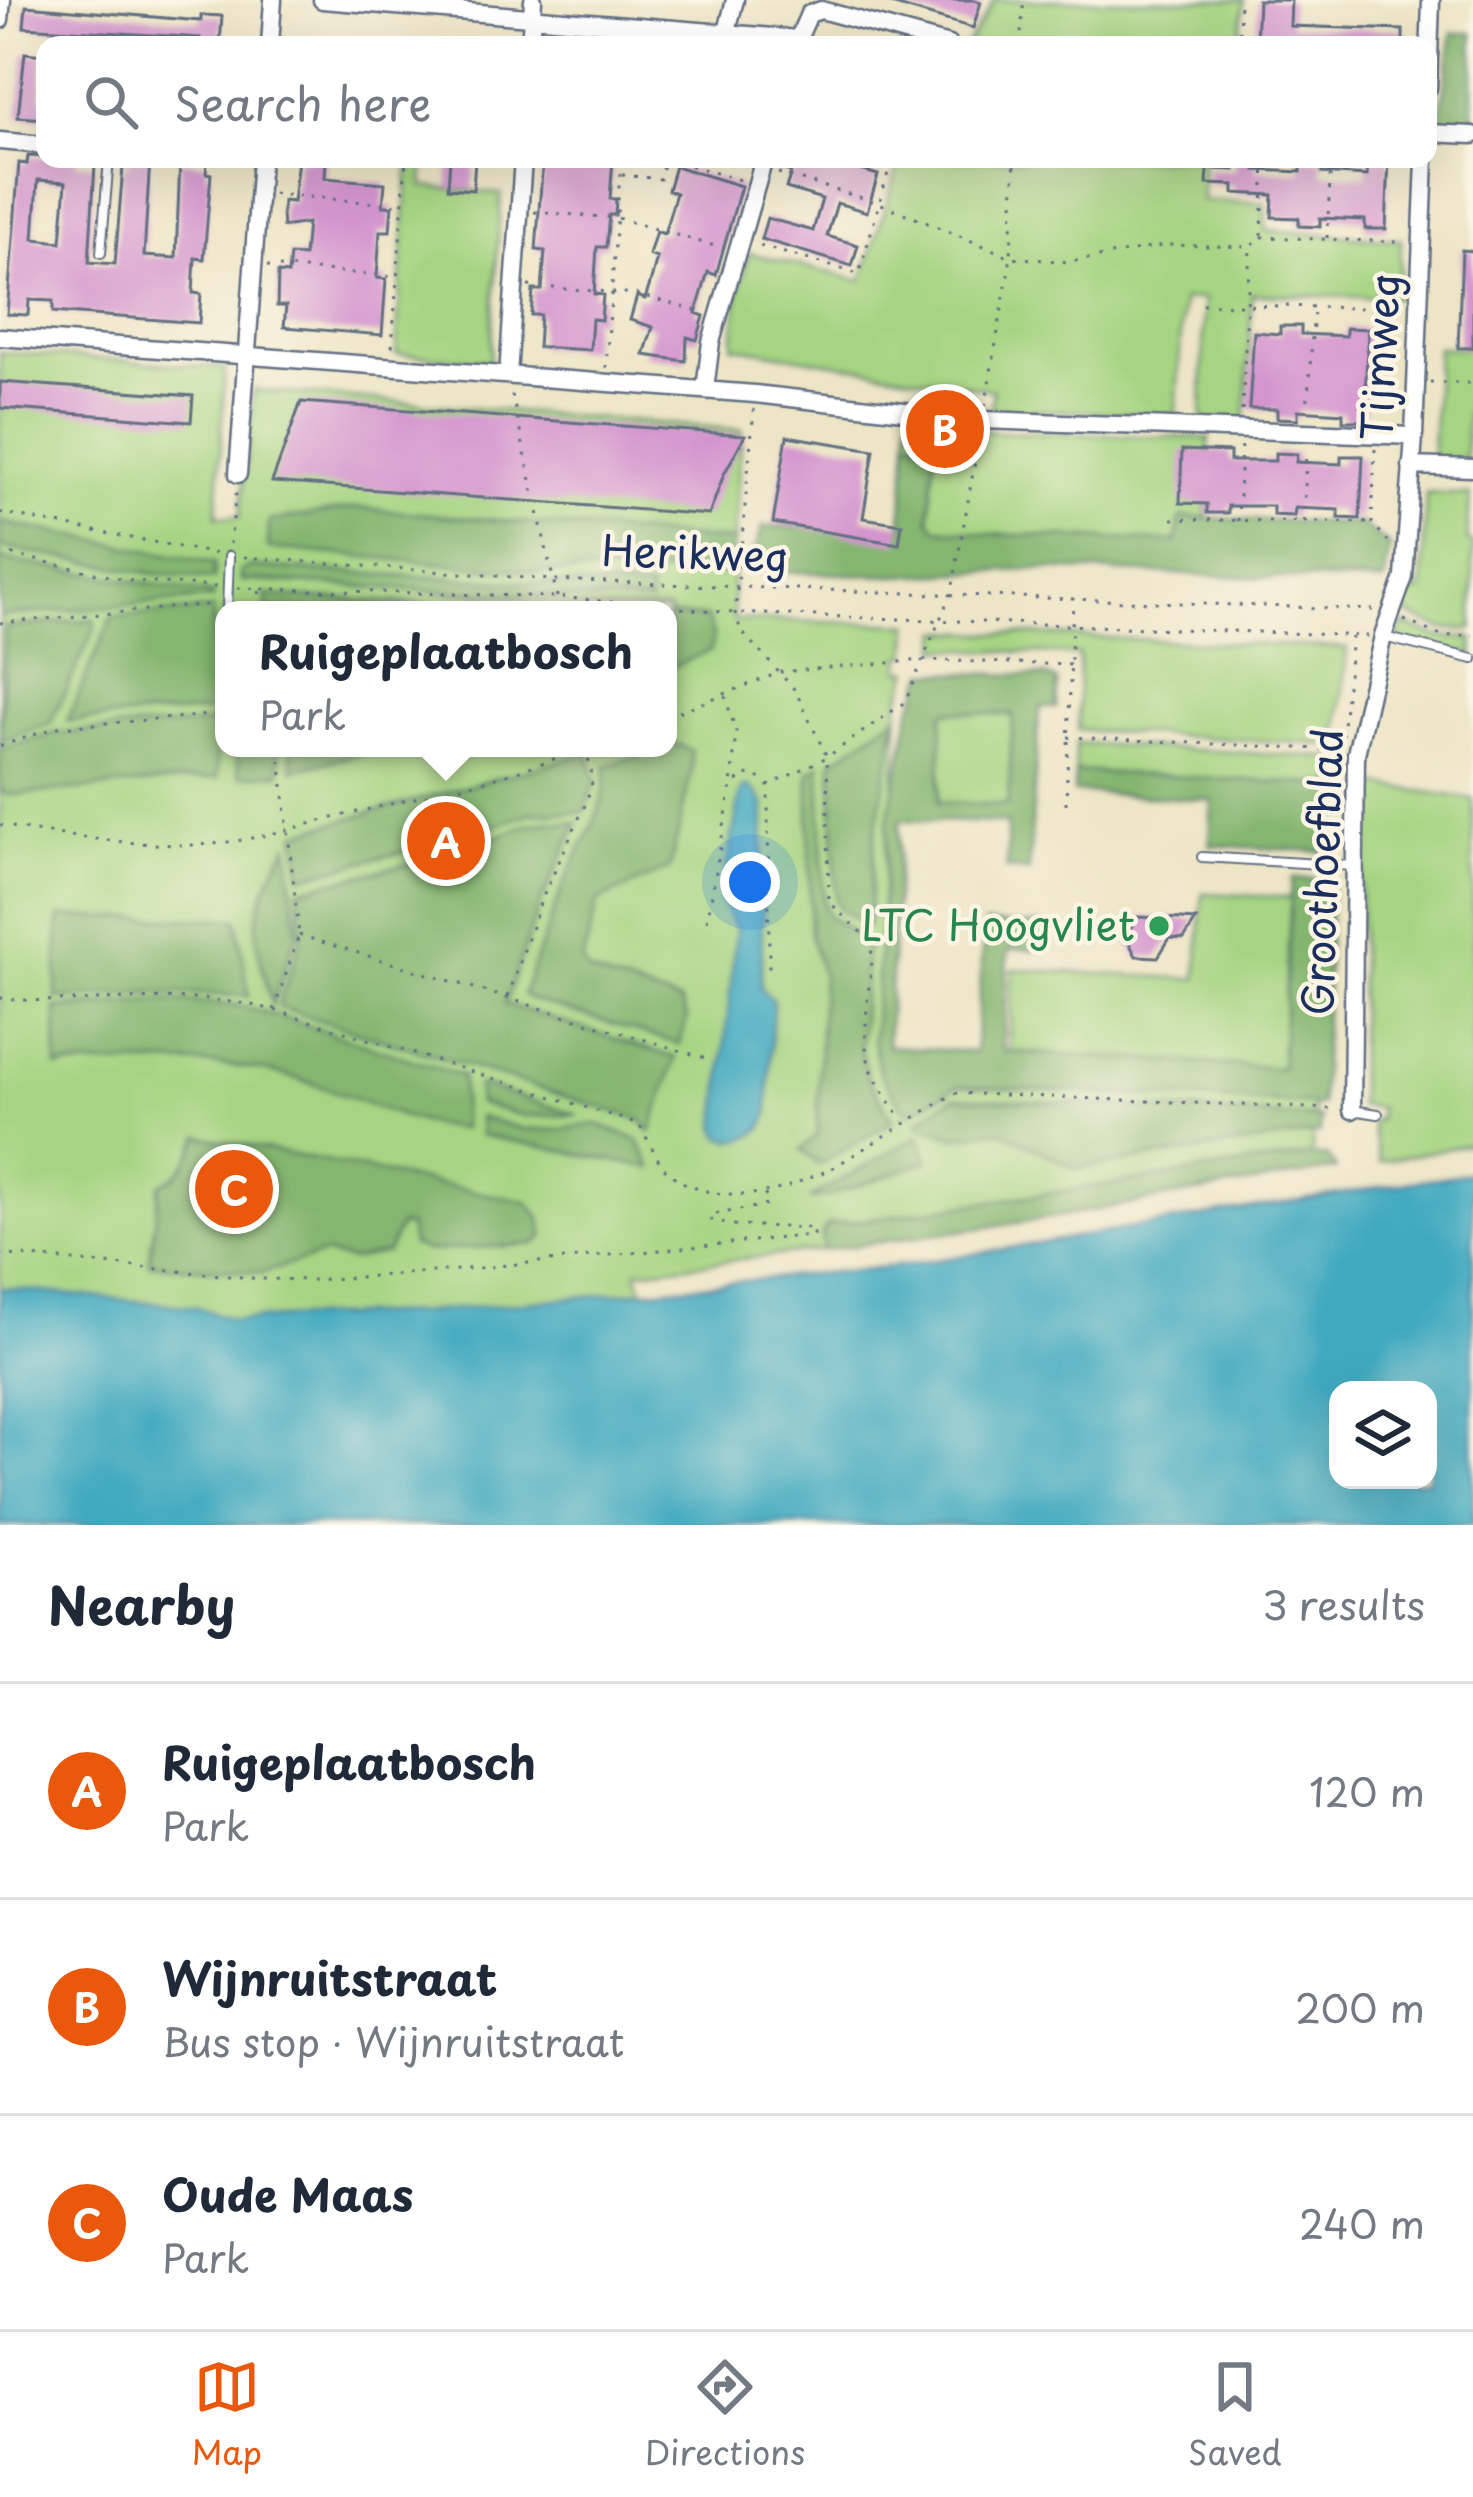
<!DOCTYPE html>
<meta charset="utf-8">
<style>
body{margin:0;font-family:"Playpen Sans",sans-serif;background:#f6f6f7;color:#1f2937}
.controls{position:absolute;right:36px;bottom:36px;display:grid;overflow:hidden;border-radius:24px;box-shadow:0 12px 48px #0002}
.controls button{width:108px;height:108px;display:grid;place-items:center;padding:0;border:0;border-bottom:3px solid #e0e1e3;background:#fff;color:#1f2937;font:60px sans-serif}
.you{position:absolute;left:750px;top:882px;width:42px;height:42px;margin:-30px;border:9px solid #fff;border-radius:50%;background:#1a73e8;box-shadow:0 0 0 18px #1a73e833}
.badge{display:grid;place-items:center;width:78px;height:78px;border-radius:50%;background:#ea580c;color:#fff;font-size:39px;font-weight:700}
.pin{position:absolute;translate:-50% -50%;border:6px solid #fff;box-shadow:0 3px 12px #0006}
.popup{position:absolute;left:215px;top:601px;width:462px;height:156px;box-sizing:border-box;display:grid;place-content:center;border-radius:24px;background:#fff;filter:drop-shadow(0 3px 9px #0005);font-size:39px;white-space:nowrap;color:#747a83}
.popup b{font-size:45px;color:#1f2937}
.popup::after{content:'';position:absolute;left:50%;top:100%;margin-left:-24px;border:24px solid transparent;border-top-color:#fff}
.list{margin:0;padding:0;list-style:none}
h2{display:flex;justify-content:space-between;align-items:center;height:156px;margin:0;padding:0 48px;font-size:51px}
h2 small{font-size:39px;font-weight:400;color:#747a83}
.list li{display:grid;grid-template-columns:78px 1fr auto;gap:36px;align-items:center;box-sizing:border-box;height:216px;padding:0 48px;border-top:3px solid #e0e1e3}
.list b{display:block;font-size:45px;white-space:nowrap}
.list p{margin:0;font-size:39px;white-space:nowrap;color:#747a83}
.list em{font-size:39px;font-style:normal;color:#747a83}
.icon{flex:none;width:66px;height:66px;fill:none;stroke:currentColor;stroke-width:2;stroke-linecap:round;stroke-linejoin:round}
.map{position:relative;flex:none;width:1473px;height:1525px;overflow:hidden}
.search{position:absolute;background:#fff;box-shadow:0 12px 48px #0002;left:36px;right:36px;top:36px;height:132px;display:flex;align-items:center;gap:30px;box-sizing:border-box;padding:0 42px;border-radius:24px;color:#747a83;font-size:45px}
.sheet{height:804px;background:#fff}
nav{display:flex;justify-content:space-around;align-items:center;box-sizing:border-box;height:168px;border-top:3px solid #e0e1e3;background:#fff;font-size:33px;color:#747a83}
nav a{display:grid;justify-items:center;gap:6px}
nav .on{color:#ea580c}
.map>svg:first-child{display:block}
</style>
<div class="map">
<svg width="1473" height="1525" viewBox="0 0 1473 1525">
<rect width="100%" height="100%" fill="#fcf5e5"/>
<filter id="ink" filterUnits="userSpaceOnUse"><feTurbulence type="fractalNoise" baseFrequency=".00833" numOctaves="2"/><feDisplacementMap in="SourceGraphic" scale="24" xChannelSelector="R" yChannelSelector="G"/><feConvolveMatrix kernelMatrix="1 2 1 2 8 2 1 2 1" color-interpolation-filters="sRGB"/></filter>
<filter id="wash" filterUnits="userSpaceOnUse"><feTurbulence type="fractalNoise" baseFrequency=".004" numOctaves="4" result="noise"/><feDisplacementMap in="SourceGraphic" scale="48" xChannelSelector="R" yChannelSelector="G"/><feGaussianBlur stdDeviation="2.7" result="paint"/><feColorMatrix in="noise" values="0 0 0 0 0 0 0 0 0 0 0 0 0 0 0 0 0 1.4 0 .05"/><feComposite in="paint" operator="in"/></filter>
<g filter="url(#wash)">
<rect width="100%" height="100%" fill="#ece5c6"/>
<path fill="#a6d482" stroke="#608270" stroke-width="3" fill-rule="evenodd" d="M995,0h249l-5,45h-272z
M409,159h16l-2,27 78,8 -11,167 -94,-7z
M901,159h301v42l62,2 2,27 135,10 -2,58 -147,-4 -7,129 -43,-1 2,-123 -21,1 -7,115 -185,-7 2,-18 -260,-44 4,-44 12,-49 113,28z
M1437,348h36v64l-6,1 -2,46 -33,-1z
M0,352l225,16 -8,148 23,1 14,-127 488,40 -8,111 -378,-33 -72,12 447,32 3,68 176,4 -2,31 -7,1v14h9l-11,32 -18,352 434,25 -3,76 -489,95 -186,21 6,22 -228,20 -182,7 -36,-13 -197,-19zM224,610h444v138h-444z
M909,420l90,12 210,6 -3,80h-23l-5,24 -191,-8 -51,-6 -6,-8 5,-74 -27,-7z
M1426,493l44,2 -3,47 6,1v86h-31l-38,-16 6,-21h12z
M1404,624l35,13 34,1v17l-68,-13 -9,-7z
M940,631l407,17 -10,94 -2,3 -257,-15 1,-75 -140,-7z
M946,711l67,3 -5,91 -69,-3 4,-89z
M1076,743l258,15v27l-259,-14z
M1366,783l107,16v344l-94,19 -8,-41 7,-1 1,-12 -20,-3 2,-282z
M1203,893l88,5 -9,170 -273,-14 4,-85 184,10z"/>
<path fill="#84b670" stroke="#507267" stroke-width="3" fill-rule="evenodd" d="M1453,33h20v95h-28l-6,-4z
M908,439l27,7 -5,74 6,8 51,6 190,8 2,-21 4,-4 178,7 29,22 -6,36 -342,-13 -147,7 -147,-6 15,-43h139z
M356,508l378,33 -2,32 -197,-1 -267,-24 1,-27z
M0,522l214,41v16l-59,-5 -155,-27z
M0,559l213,35v4l-213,18z
M249,567l401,22v14l-409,-23v-8z
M265,595l258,15h-254z
M213,609l1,102 -147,10 45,-104z
M668,616l39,1 6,18 -2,15 -43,19z
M94,619l1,9 -45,96 -50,17 6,-114z
M926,672l121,4 10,5 -1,27 -15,-1 -2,5 -10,159 -22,-2v-46l-107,-3 -13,226 88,6 10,-128 62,1 1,25 -37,-1 -3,3 -5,99 278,17 11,-190 39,2 -10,225 -363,-19 -49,27 -5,-4 -24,-35 -7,-34 15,-219 23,-111zM947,711l66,4 -5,90 -69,-3 4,-88z
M897,716l-22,119 -7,92 -28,-18 -4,-8 -4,-139z
M214,723l4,55 -208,17 -10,-4v-42l55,-16z
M678,744l13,7 1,18 -22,99 -72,33 -16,61 8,11 90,29 7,16 -8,26 -148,-44 -8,-6c14,-38 28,-77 43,-114 15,-36 44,-75 39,-114z
M236,748h42l2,25 -41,3z
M291,748h97l-95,22z
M588,753l8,28 -12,31 -54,1 -76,27 -152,36 -6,-43z
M820,765l4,138 3,11 40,30 -7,103 8,31 25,43 -74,44 -18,-15 16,-15 5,-161 -12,-38 -1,-164z
M1075,771l259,14 -2,67 -122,-7 2,-45 -138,-8z
M547,822l31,1 -38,81 -35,100 171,54 -25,74 -9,-11 -10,-4 -354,-110 23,-67 -2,-51 159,-36 65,-27z
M288,845l9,88 -25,72c-20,-73 -25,-92 16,-160z
M59,917l178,2 12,77 -96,-4 -97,7z
M169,1000l68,5 38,10 187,61v53c-57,-5 -112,-35 -167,-51 -75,-22 -161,-14 -238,-11l-1,-59z
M478,1086l2,-1 98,30 -54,1 -46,-13z
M954,1097l367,21 -1,15 -244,36 -76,-39 -44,7 -36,-12 -1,-5z
M479,1117l45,12 30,1 43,-6 41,16 14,28 -172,-33z
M200,1136l327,66 13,15 4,20 -10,7 -108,7 -14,-6 -3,-18 -9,-2 -13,27 -36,8 -27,-6 -62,19 -113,-9 11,-80c23,-9 30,-26 40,-48z
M919,1136l9,25 -102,36 -18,2z
M1312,1155l16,2 8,12 -305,52 -208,29 -1,-17 6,-8 12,-2z"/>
<path fill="#40a9c0" stroke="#2e6c8f" stroke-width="3" fill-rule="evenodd" d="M746,786l7,3 11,14 -3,185 12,13 -5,114c-5,21 -30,31 -48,21l-3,-10 19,-196 -16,-30 21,-109z
M1473,1172v353h-1473v-237l197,19 36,13 182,-7 490,-48zM1338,1390h90v90h-90z"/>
<g id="blocks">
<path fill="#d495cf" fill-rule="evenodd" d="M892,0h82l7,2 -8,26 -82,-24z
M1258,0h33l-1,26 113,4v15h-147z
M26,6l175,15v-6l21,1 -2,29h-21l1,-7 -176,-11z
M25,53l18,2 -2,43h4v21l-27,-2z
M28,156l49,3 -1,4 19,2 -6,97 26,2 8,-97h4l1,-8h22l-6,97 32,2 4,-97 27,3 -1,9 5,1 -7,85 -9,-1 -2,35 8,1 -2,29 -146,-11v-11l-24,-1 -1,15 -21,-1 12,-151 8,1zM38,180l28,2 -5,60 -27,-3z
M298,159h28l-1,19 60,5 -2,23h9l-2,25h-10l-3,47 9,1 -4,56 -98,-8 2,-21h-9l1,-33 10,1 2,-19 14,1 3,-33 -24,4 -1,-13 1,-13 10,1z
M450,159h25l-2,31 -25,-2z
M543,159h70l-3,40h6l-1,16h-6l-3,32h-9l-3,47 9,1 -2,25 -9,-1 -2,31 -52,-3 2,-32h-9l2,-25h9l3,-39 -9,-1z
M776,159h47l55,16 -11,37 -30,-9 -10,33 31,9 -6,21 -91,-27 6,-21 46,13 9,-32 -36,-11 5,-16 -16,-5z
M1235,159h21v11l45,2v-13h21v14l45,3 1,-17h21l-3,70h-21v-9l-45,-2v9l-21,-1v-8l-27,-1 1,-22 -39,-2v-8l-27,-1 1,-15 27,1z
M675,166l66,20 -25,89 -8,-3 -12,41 8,3 -7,24 -10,-3 -1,24 -42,-6 9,-28 -23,-7 7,-24 8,3 5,-15 7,-26 -8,-3 7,-24 8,3 12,-41 -8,-3z
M1462,250l11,1v97h-15z
M1280,326h21v8l45,2v-8l22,1 -4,92h-21v-8l-45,-3v9l-21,-1v-9h-28l5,-77 26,2z
M0,382l193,14 -2,26 -191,-14z
M301,402l363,27 81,6 -21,39 -15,41 -437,-33z
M787,436l87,14 -11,68 39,6 -3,20 -126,-21z
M1182,450l48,2v9h45v-8l22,1 -1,8 45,2v-8h22l-3,63 -21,-1v-8l-44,-2 -1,8 -21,-1v-9h-45v7h-21v-9l-27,-1z
M1138,917l44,2 14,1 -12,19 -14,-1 -12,19 -22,-1 -11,-21z"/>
</g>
</g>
<g filter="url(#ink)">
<use href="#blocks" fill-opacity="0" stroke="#646f82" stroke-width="3"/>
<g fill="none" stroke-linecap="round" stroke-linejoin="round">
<g stroke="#646f82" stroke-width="12">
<path id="service" d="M101,253l8,-94
M227,610l2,-54
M1384,637l89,22
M1202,857l152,9
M1352,1110l26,4"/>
</g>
<g stroke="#646f82" stroke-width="21">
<path id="minor" d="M322,0l476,39 11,-25 12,-4 128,35
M0,20l2,-20
M727,31l8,-31
M270,45l3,-45
M530,45l3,-45
M1428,88l3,-88
M1428,133l45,2
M0,141l45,4
M0,337l755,57 228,26 431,16
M508,375l15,-216
M705,389l6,-47 53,-183
M1411,466l62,2
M238,474l23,-315
M1352,1110l4,-356 27,-118 21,-59 10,-141 11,-277"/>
</g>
<path stroke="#646f82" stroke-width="3" stroke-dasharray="3 9" stroke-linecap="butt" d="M1020,45l4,-45
M1239,45l1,-45
M667,159l73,21
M778,173l101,30 132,54 58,5 99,-17 82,2 12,-10 140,5
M622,175l38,4 4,-20
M273,194l128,11
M534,212l83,6 101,29
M1262,235l3,-76
M1327,238l4,-79
M760,246l99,28 33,-115
M267,266l128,11
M528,286l108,8 66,18
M1202,304l198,5
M392,347l14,-188
M606,368l15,-209
M1430,383h43
M512,395l48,215
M985,406l26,-149 4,-98
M754,409l-19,204 6,18 54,59 32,67 2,141c10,21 37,30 42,50 3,14 -2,34 -3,48 -6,68 -3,69 35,125
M1242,411l8,-164
M1307,412l7,-104
M1375,449l-3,74 16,18
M0,513l216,41
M1172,519l200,4
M1238,521l3,-77
M1304,522l2,-70
M230,544l6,-51
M0,552l133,29 84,6
M244,557l309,23 820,30
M238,588l319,9 178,16 633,23
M259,591l3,19
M1404,620l37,16 32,-1
M0,623l214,-19
M725,696l11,36 -5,54
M668,716l113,-44 141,-12 149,5
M1342,735l10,-98
M1068,737l272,13
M0,746l58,-19 166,-13
M768,786l59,-29 78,-55 47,-111 27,-152
M1066,804l7,-206
M0,825c63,11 128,20 192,20 54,-1 102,-18 153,-30 81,-20 162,-37 239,-67
M707,921l24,-133 13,-13 13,1 11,10 1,186
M299,935l406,123
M508,997l32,-94 46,-100 7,-24 -7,-31
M0,998c95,10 179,-12 274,12l365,114 23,42 17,15 33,12 35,2 34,-6 48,-19 126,-77 380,16
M274,1010l25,-75 -20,-187
M0,1254l262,25 53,1 132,-9 366,-36v-7l-83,-3 -19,-5v-5l56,-10 -2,-11"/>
<use href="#service" stroke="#fff" stroke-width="8"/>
<use href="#minor" stroke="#fff" stroke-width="16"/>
</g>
</g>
<circle fill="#2e9e5b" stroke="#fcf5e5" stroke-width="4.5" cx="1159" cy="926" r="12"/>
<g text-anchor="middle" stroke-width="9" stroke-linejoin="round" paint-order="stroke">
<g font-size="42" fill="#1b2f5e" stroke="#fcf5e5">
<text transform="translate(1381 357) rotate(-87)" y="15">Tijmweg</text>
<text transform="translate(695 554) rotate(2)" y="15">Herikweg</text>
<text transform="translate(1323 872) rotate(-88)" y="15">Groothoefblad</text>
</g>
<g font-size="42" fill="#27864d" stroke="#fcf5e5" text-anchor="end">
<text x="1135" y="941">LTC Hoogvliet</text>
</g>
</g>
</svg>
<div class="controls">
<button><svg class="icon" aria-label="layers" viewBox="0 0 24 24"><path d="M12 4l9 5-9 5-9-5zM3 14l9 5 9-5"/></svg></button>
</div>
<div class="you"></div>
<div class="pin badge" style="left:446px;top:841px">A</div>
<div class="popup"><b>Ruigeplaatbosch</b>Park</div>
<div class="pin badge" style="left:945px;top:429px">B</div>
<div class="pin badge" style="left:234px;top:1189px">C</div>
<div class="search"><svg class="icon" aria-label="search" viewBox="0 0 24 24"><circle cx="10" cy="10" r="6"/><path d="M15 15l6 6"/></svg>Search here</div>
</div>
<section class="sheet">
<h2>Nearby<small>3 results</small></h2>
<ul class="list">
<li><span class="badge">A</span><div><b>Ruigeplaatbosch</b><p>Park</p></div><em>120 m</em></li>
<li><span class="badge">B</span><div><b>Wijnruitstraat</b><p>Bus stop · Wijnruitstraat</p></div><em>200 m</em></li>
<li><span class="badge">C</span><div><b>Oude Maas</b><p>Park</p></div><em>240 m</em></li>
</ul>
</section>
<nav>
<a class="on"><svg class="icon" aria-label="map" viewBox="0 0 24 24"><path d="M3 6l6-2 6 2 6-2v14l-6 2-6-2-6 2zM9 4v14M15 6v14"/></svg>Map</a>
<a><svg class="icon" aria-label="directions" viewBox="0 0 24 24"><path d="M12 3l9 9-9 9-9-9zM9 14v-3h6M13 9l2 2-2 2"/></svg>Directions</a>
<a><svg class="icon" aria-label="saved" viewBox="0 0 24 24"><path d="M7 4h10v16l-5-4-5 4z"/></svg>Saved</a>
</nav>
